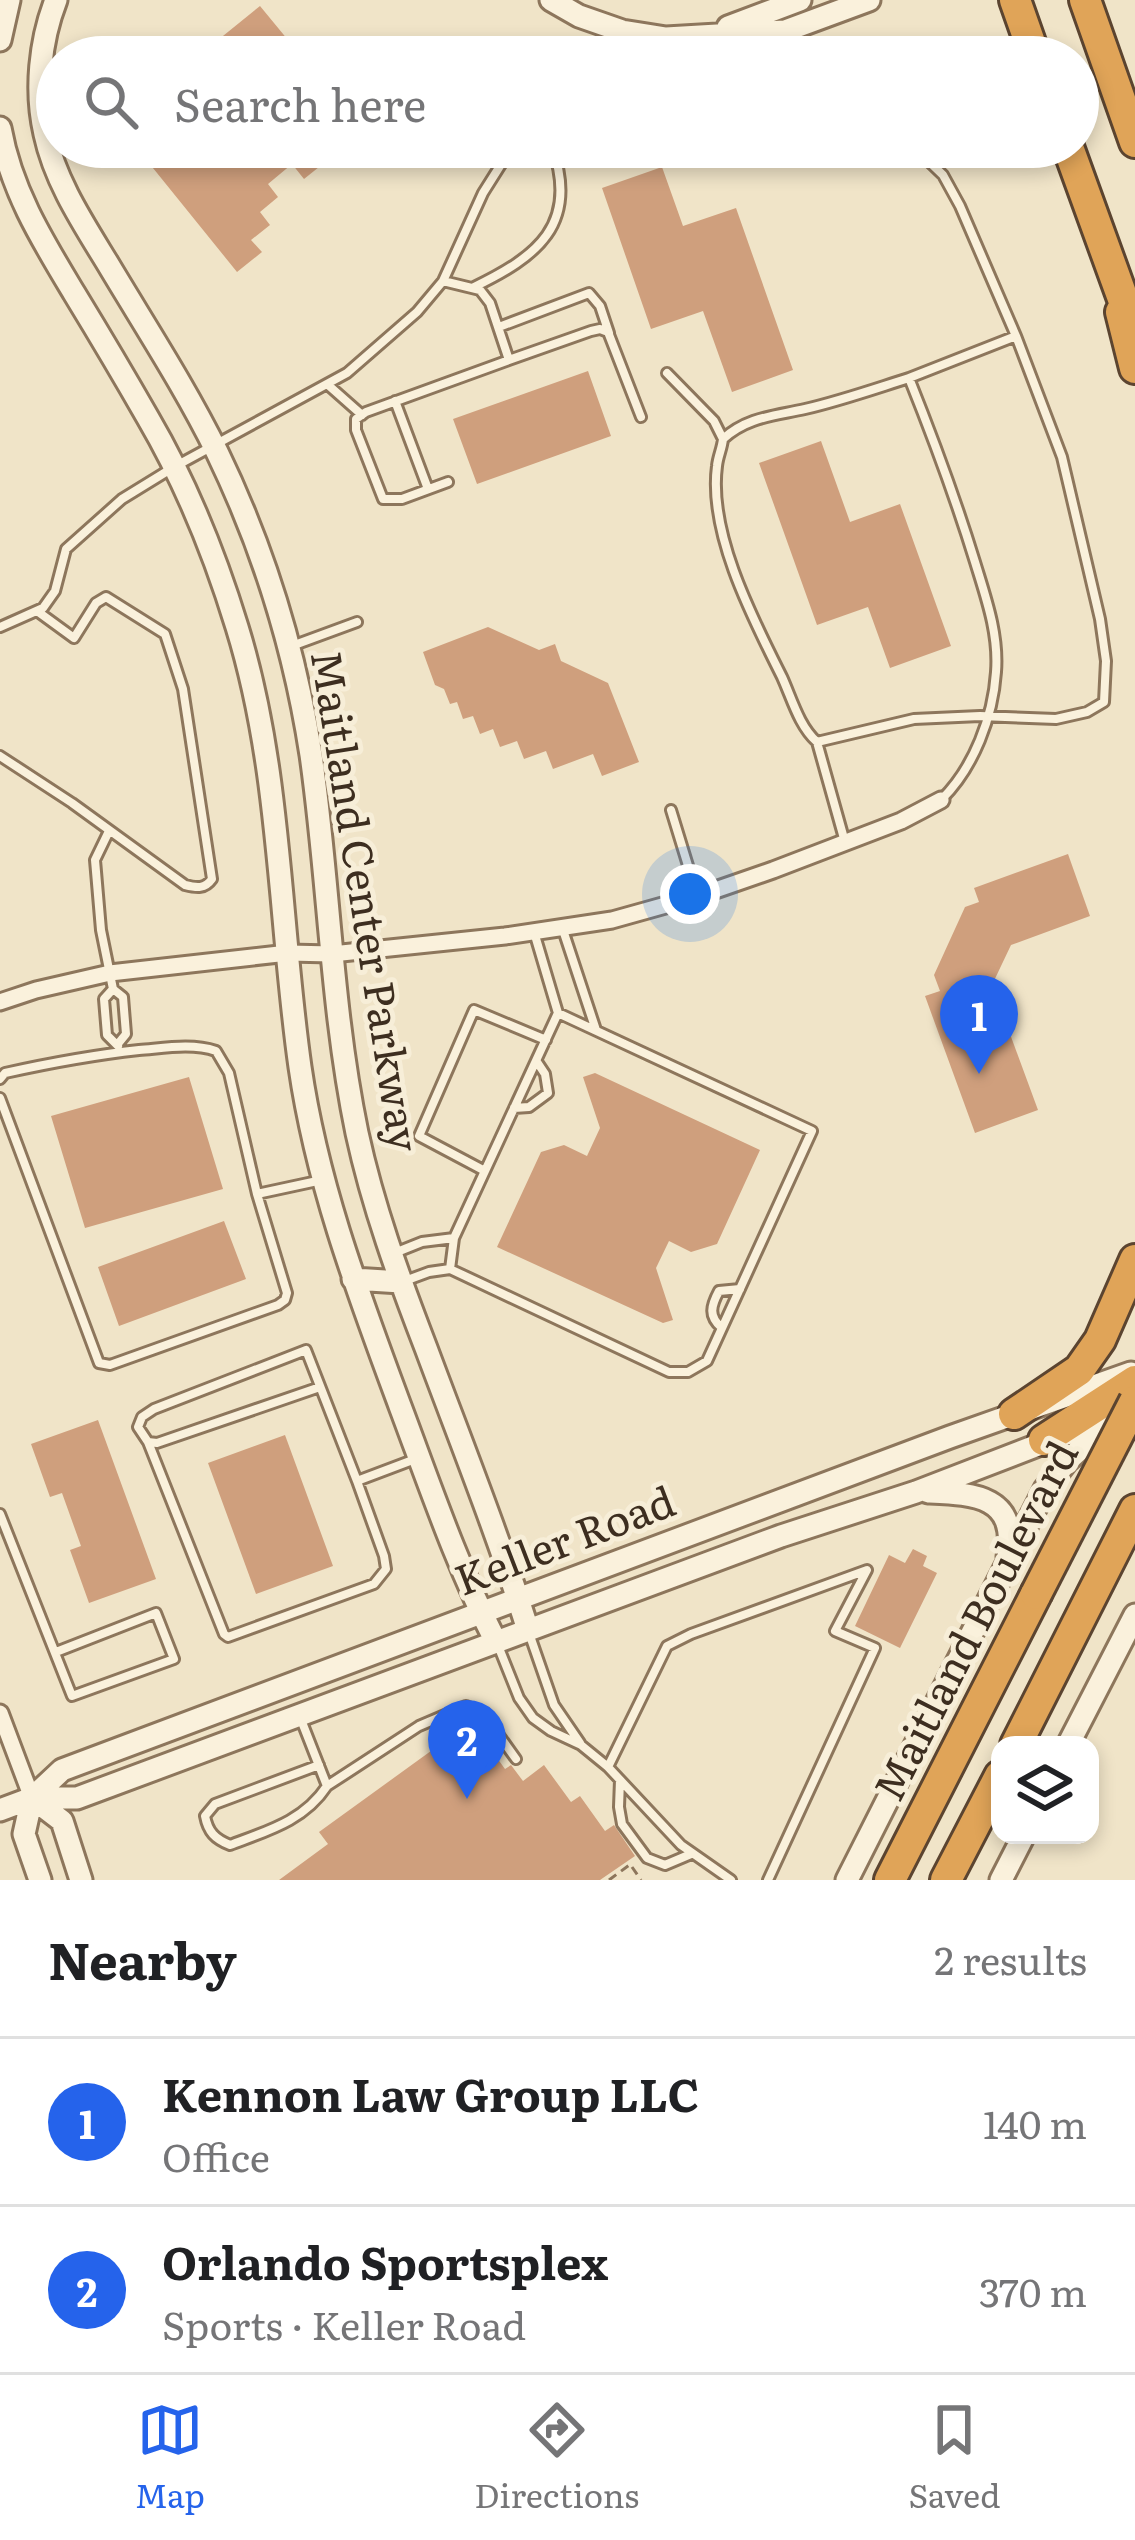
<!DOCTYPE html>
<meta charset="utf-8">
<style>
body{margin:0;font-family:Literata,serif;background:#f2f2f2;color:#202124}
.controls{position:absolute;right:36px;bottom:36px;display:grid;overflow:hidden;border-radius:24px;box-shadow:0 6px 18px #0003}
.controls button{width:108px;height:108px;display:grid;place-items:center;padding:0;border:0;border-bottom:3px solid #e0e0e0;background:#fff;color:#202124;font:60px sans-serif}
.you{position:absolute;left:690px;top:894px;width:42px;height:42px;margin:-30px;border:9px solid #fff;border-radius:50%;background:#1a73e8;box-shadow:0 0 0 18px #1a73e833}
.badge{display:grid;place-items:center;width:78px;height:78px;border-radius:50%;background:#2563eb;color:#fff;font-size:39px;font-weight:700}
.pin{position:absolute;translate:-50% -99px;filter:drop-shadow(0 3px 6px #0008)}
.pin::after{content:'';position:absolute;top:63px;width:42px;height:36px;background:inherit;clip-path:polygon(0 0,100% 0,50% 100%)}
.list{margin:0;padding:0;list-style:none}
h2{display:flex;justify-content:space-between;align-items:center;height:156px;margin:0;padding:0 48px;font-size:51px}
h2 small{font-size:39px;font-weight:400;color:#757577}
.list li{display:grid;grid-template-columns:78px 1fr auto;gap:36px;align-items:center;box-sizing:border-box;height:168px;padding:0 48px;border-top:3px solid #e0e0e0}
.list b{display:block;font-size:45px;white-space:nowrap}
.list p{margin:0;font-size:39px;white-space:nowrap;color:#757577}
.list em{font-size:39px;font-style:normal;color:#757577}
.icon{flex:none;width:66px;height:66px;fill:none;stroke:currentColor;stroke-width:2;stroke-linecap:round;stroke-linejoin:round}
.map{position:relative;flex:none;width:1135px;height:1880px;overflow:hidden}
.search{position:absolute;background:#fff;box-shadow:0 6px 18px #0003;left:36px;right:36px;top:36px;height:132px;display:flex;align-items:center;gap:30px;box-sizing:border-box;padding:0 42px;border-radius:66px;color:#757577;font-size:45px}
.sheet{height:492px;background:#fff}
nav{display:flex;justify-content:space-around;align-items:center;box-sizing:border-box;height:168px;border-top:3px solid #e0e0e0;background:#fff;font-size:33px;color:#757577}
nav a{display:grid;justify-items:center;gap:6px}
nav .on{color:#2563eb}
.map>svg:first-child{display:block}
</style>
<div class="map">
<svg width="1135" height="1880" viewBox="0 0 1135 1880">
<rect width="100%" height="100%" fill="#f0e4c8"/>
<path fill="#cf9f7d" d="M260,6l42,51h-105z
M136,147h208l-40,32 -12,-15 -24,20 10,13 -18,15 10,13 -19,15 11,12 -25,20z
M662,167l21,59 53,-18 57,162 -61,22 -29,-81 -52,18 -49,-141z
M588,371l23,65 -134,48 -24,-65z
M821,441l29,81 50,-18 51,142 -61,22 -22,-61 -51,18 -58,-162z
M488,627l51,23 16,-6 6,17 47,22 31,79 -37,14 -9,-22 -40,15 -7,-18 -22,8 -7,-18 -17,6 -7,-18 -13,5 -7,-18 -10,3 -6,-17 -7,2 -6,-15 -9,-4 -12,-33z
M1068,854l22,62 -79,29 -19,40 46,125 -63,23 -50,-137 15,-5 -6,-16 31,-68 14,-5 -5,-14z
M595,1073l165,77 -43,94 -26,8 -22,-11 -13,27 17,52 -10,3 -166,-76 44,-95 23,-7 23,11 13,-28 -17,-51z
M189,1077l34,112 -138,39 -34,-112z
M224,1221l22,58 -127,47 -21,-59z
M98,1420l58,159 -67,24 -19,-53 11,-4 -19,-53 -12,4 -19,-53z
M285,1435l48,131 -77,28 -48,-131z
M913,1549l14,7 -4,10 14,7 -37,75 -45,-22 34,-71 16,8z
M471,1722l34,47 6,-4 12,16 21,-16 27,37 9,-6 25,35 9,-6 21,31 -35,24h-321l49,-36 -9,-12z"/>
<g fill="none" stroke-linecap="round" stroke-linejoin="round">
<g stroke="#8d765c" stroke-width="14">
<path id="service" d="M443,281l37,9 10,13 19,57 -143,52 -10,7v11l27,69h19l46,-17
M474,287c62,-30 106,-62 78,-140
M499,327l90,-34 11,13 9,27
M509,360l82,-29 9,-2 8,3 33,85
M667,373l47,48 9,18c-1,10 -5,17 -6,27 -9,67 36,153 65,211 10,22 17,49 35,65l97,-23 66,-3 76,3 31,-7 17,-10 2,-41 -6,-42 -38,-162 -46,-121 -56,-130 -17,-31 -29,-28
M909,378l107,-42
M327,384l35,31
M395,401l33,88
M723,439c24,-22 51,-23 82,-30 35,-8 69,-20 104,-31 24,60 47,122 66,184 11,36 24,72 21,110 -3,45 -22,95 -54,127
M0,627l43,-19 12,-17 11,-42 56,-50 52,-32 173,-94 70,-61 26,-31 40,-88 29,-46
M289,647l68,-25
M817,742l28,100
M0,756l72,47 113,82c12,3 20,4 27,-6l-29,-190 -18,-55 -59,-37 -10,6 -22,35 -37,-27
M671,810l26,85
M109,831l-14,29 6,70 12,59 10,8 3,37 -9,11
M563,930l33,100
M534,932l24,81
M113,989l-9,10 3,36 11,11
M0,1079l5,-6c45,-10 89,-18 134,-23 26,-2 53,-7 77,1l13,22 28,121 30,99 -2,7 -7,5 -168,60 -11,-2 -99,-265
M514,1108l15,-1 19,-14 -3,-19 -8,-12
M485,1171l-66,-35 55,-126 72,30
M257,1194l65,-14
M392,1254l30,-12 32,-4
M402,1282l27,-10 21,-3 219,103h19l19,-11 105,-230 -254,-118 -104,225 -4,31
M722,1328c-14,-12 -11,-22 -3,-37l21,-2
M320,1387l-163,56 -9,-1 -10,-15 4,-10 12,-8 152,-59 51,131
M148,1442l76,192 4,3 146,-53 12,-15 -2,-13 -27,-75 61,-23
M0,1514l72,182 102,-37 -18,-46 -100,39
M529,1633l25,72 26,38
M497,1643l22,55 14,20 18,13 30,14 27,22 73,78 50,35
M300,1717l27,69c-23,35 -60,45 -97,59 -15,-6 -22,-13 -25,-29l10,-12 104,-39
M608,1767l59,-121 24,-12 176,-64 -32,61 40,17 -107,232
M620,1780l-1,27 3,17 25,34 18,7 26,-11
M327,1786l92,-60 47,-20 17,7 33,46"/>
</g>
<g stroke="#8d765c" stroke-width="21">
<path id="minor" d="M0,1002l36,-12 74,-17 178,-20 44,1 173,-18 107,-16 86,-24 75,-26 128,-49 40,-21
M0,1713l32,85"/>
</g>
<g stroke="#8d765c" stroke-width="27">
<path id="tertiary" d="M56,0c-16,41 -21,91 -11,134 10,47 38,89 63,130 37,62 77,123 109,188 46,95 78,199 94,303 18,125 20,253 46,378 16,74 42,145 69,215 35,94 72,187 102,282
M551,0l28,16 43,15 44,7 119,-7 84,-31
M728,27l72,-27
M0,40l9,-40
M0,128c11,62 42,112 74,165 25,41 50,83 74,125 38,65 67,137 89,209 44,142 42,293 63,440 17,118 59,228 100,339 30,80 57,160 96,236
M353,1279l48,3
M928,1492c46,2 90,3 80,65
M1068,1745l67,-130
M32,1798l30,-28 888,-333 181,-64
M32,1798l30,23 19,59
M32,1798l-8,36 16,46
M0,1810l32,-12h45l704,-262 135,-44 218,-84
M847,1880l198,-391 22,-28 44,-40
M1001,1880l23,-45"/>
</g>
<g stroke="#5b4430" stroke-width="36">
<path id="motorway" d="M1015,0l20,57
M1085,0l50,142
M1068,147l67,185
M1121,312l14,56
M1014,1414l65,-44 21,-30 35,-80
M1044,1440l91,-59
M1016,1745l119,-235
M890,1880l146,-286
M946,1880l54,-104"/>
</g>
<path stroke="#8d765c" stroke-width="3" stroke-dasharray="9 6" stroke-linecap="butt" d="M632,1867l9,13
M609,1880l23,-17"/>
<use href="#service" stroke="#faf1dc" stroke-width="8"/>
<use href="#minor" stroke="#faf1dc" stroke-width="15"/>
<use href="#tertiary" stroke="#faf1dc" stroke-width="21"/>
<use href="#motorway" stroke="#e0a458" stroke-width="30"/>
<g stroke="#5b4430" stroke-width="36" stroke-linecap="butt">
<path id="motorway-bridge" d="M1036,1594l99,-193"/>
</g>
<use href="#motorway-bridge" stroke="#e0a458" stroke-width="30"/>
</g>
<g text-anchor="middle" stroke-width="10" stroke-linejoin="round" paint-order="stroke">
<g font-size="42" fill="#3d2e20" stroke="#f7eed8">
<text transform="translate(365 901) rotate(81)" y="15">Maitland Center Parkway</text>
<text transform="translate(565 1541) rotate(-21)" y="15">Keller Road</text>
<text transform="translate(976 1621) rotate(-63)" y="15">Maitland Boulevard</text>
</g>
</g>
</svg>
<div class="controls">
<button><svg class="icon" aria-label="layers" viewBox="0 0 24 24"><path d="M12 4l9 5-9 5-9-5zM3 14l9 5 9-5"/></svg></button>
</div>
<div class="you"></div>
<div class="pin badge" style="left:979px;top:1074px">1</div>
<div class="pin badge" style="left:467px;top:1799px">2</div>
<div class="search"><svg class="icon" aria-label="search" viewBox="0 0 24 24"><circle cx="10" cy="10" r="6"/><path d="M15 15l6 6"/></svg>Search here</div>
</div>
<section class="sheet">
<h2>Nearby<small>2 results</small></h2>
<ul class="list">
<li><span class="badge">1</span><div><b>Kennon Law Group LLC</b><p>Office</p></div><em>140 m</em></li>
<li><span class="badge">2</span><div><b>Orlando Sportsplex</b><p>Sports · Keller Road</p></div><em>370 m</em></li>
</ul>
</section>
<nav>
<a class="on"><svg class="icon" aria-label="map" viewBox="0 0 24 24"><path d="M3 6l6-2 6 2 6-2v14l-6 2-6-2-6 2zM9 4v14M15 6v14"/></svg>Map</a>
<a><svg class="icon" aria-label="directions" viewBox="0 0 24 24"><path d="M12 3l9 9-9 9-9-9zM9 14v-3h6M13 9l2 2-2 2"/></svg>Directions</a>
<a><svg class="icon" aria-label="saved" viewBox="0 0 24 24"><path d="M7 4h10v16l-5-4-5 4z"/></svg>Saved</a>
</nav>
